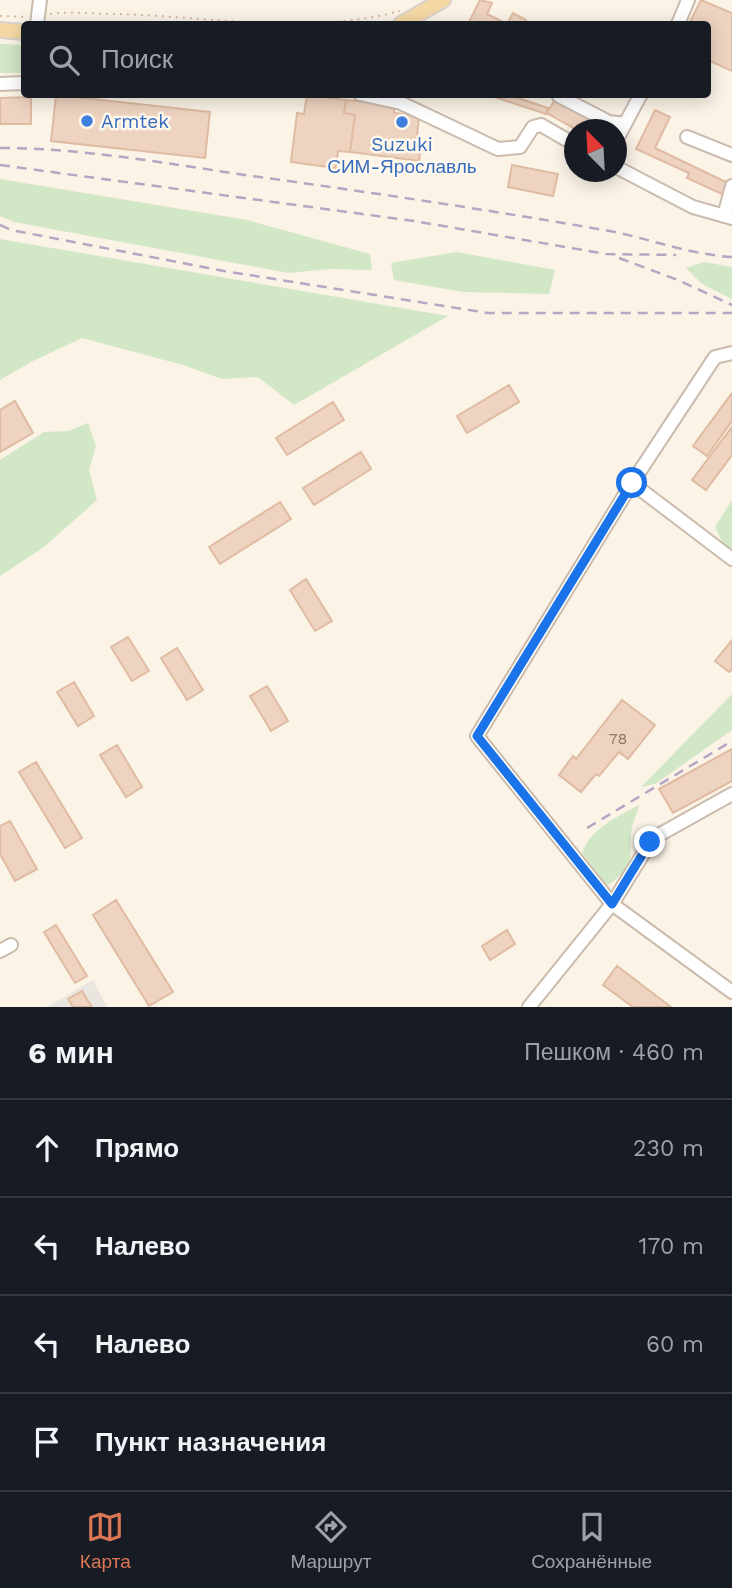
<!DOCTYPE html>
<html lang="ru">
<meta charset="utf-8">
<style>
body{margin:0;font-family:"Work Sans",sans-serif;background:#242831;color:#f1f3f6}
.compass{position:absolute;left:564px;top:119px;width:63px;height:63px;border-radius:50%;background:#171b24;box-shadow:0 4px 18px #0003;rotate:336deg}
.stop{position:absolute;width:21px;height:21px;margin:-16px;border:5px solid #1a73e8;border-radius:50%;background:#fff}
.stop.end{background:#1a73e8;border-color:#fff;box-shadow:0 2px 7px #0008}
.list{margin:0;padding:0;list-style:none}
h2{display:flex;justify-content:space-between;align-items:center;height:91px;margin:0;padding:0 28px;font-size:30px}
h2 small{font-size:23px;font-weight:400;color:#9ea1a6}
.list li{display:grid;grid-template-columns:46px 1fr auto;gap:21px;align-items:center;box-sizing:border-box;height:98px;padding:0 28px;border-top:2px solid #363941}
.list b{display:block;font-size:26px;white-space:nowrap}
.list em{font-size:23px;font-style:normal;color:#9ea1a6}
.icon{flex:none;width:38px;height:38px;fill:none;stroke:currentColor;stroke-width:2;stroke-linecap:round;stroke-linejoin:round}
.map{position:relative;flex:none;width:732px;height:1007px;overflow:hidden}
.search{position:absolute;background:#171b24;box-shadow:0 4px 18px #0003;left:21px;right:21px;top:21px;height:77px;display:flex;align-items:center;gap:18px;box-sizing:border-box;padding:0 24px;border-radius:7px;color:#9ea1a6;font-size:26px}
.sheet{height:483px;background:#171b24}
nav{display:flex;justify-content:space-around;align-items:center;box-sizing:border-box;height:98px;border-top:2px solid #363941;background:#171b24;font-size:19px;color:#9ea1a6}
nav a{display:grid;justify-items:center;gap:4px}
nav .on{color:#db7755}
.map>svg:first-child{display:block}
</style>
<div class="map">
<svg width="732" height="1007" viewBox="0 0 732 1007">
<rect width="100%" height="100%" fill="#fbf3e6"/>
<path fill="#ebe5e0" d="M93,980l14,27h-60z"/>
<path fill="#d2e7c6" d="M0,44l24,1v28h-24z
M0,179l247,41 123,34 2,16 -42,-1 -41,4 -275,-51 -14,-6z
M0,239l448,77 -154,89 -36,-28 -36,2 -39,-14 -101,-27 -51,24 -31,18z
M457,252l98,18 -6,24 -86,-2 -69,-12 -3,-17z
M704,262l28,5v32l-30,-15 -16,-16z
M88,423l8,23 -7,24 8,30 -53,47 -44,29v-116l44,-28 24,-1z
M732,500v49l-7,-2 -10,-20z
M732,694v36l-77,54 -14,3z
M639,805c-2,9 -7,19 -8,28 -3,32 7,30 -24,53l-25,-33c10,-26 34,-35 57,-48z"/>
<path fill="#eed3c0" stroke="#dfbba2" stroke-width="2" d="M480,0l12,3 -5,11 20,10 6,-11 13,7 -2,4h-56z
M701,0l31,13v58l-24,-11v-36h-19z
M485,94h21l42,14 -2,6z
M56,95l154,17 -5,46 -154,-17z
M307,95l39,5 -2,13 11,2 -5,37 -12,-1 -2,17 -45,-6 6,-49 7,1z
M31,97v27h-31v-26z
M555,99l55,31h-33l-30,-17z
M346,100l48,5v8l25,3 -3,30h5l-2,15 -69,-9 5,-37 -11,-2z
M655,110l15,7 -15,31 75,36 -6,11 -37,-17 2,-5 -53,-24z
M512,165l46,9 -5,22 -45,-9z
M509,385l10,17 -52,31 -10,-17z
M732,393v28l-25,35 -14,-10z
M15,401l18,32 -33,19v-42z
M333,402l11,18 -57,35 -11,-17z
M732,427v28l-26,35 -14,-10z
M361,452l10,17 -57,36 -11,-17z
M280,502l11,17 -71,45 -11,-17z
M306,579l26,42 -17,10 -25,-41z
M128,637l21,34 -17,10 -21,-34z
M732,640v29l-3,3 -14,-11z
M177,648l26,42 -16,10 -26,-42z
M74,682l20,34 -16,10 -21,-34z
M267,686l21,35 -17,10 -21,-35z
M622,700l33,25 -27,34 -9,-7 -20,24 -3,-2 -15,18 -22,-17 14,-19 3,3z
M117,745l25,42 -16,10 -26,-42z
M732,749v32l-59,32 -14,-24z
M36,762l46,76 -17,10 -46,-76z
M10,821l27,48 -22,12 -15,-27v-28z
M116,900l57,92 -24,14 -56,-91z
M56,925l31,51 -12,7 -31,-51z
M507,930l8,14 -25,16 -8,-14z
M617,966l54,41h-38l-30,-22z
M82,991l10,16h-19l-5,-8z"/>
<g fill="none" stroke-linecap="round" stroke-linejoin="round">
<g stroke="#cbbbad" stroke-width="16">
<path id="minor" d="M37,24l3,-24
M678,24l10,-24
M0,84l24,-1
M360,94l41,9 97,46 22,-2 13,-20 8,-2 33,19
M559,96l50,26 16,2
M687,137l45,18
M616,141l25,-47
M616,167l77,40 39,11
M724,216l8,-30
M732,353l-17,4 -83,126 -155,253 135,168 120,88
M632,483l100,76
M0,951l11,-6
M529,1007l83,-103 38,-61 7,-7 75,-42"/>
</g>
<g stroke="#d8d1cd" stroke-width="18">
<path id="major" d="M401,24l42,-24
M0,30l24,2"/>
</g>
<path stroke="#d3b7a3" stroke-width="2" stroke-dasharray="2 5" stroke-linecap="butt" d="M50,14c21,-3 43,0 65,0 94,2 192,22 285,-3
M0,16l27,1"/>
<use href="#minor" stroke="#fff" stroke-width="12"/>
<use href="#major" stroke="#f4d8a4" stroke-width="14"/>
<path stroke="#b6a5c3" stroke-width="2.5" stroke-dasharray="10 7" stroke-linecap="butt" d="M0,148c84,0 169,16 252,28 116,16 231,33 346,53 46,7 86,25 134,28
M0,165l414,56 192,33 70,1
M0,225l11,5 213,41 264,42h244
M619,258l59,22 54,25
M587,828l145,-87"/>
</g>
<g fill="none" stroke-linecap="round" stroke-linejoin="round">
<path stroke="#1a73e8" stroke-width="9" d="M632,483l-155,253 135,168 38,-62"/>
</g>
<g fill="#3f7fe0" stroke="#fef7ec" stroke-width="2.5">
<circle cx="87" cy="121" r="7"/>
<circle cx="402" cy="122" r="7"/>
</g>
<g text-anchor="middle" stroke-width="5" stroke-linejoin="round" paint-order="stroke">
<g font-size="16" fill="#91796a">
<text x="618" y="744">78</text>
</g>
<g font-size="19" fill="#366cbe" stroke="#fef7ec" text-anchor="start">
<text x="101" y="128">Armtek</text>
<text x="402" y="151" text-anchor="middle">Suzuki<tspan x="402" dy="22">СИМ-Ярославль</tspan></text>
</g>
</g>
</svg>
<svg class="compass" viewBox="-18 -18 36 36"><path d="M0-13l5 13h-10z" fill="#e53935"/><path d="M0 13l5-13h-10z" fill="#9ea1a6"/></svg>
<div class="stop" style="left:632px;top:483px"></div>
<div class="stop end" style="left:650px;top:842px"></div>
<div class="search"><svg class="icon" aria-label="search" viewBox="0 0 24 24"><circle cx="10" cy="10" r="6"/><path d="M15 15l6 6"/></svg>Поиск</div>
</div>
<section class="sheet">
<h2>6 мин<small>Пешком · 460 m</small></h2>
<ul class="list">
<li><svg class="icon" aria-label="ahead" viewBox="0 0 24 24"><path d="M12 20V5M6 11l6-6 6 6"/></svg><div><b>Прямо</b></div><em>230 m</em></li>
<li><svg class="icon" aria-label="left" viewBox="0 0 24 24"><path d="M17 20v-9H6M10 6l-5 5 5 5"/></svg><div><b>Налево</b></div><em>170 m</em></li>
<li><svg class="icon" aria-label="left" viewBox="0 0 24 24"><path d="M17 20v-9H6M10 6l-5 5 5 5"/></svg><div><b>Налево</b></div><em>60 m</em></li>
<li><svg class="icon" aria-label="arrive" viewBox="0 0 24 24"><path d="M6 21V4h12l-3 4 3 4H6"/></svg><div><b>Пункт назначения</b></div></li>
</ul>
</section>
<nav>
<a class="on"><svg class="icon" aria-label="map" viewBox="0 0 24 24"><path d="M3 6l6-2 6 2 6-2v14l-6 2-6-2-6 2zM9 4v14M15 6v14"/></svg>Карта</a>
<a><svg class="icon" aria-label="directions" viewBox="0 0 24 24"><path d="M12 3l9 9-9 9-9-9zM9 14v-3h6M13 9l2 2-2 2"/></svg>Маршрут</a>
<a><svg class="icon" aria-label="saved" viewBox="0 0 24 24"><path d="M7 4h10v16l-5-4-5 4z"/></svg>Сохранённые</a>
</nav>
